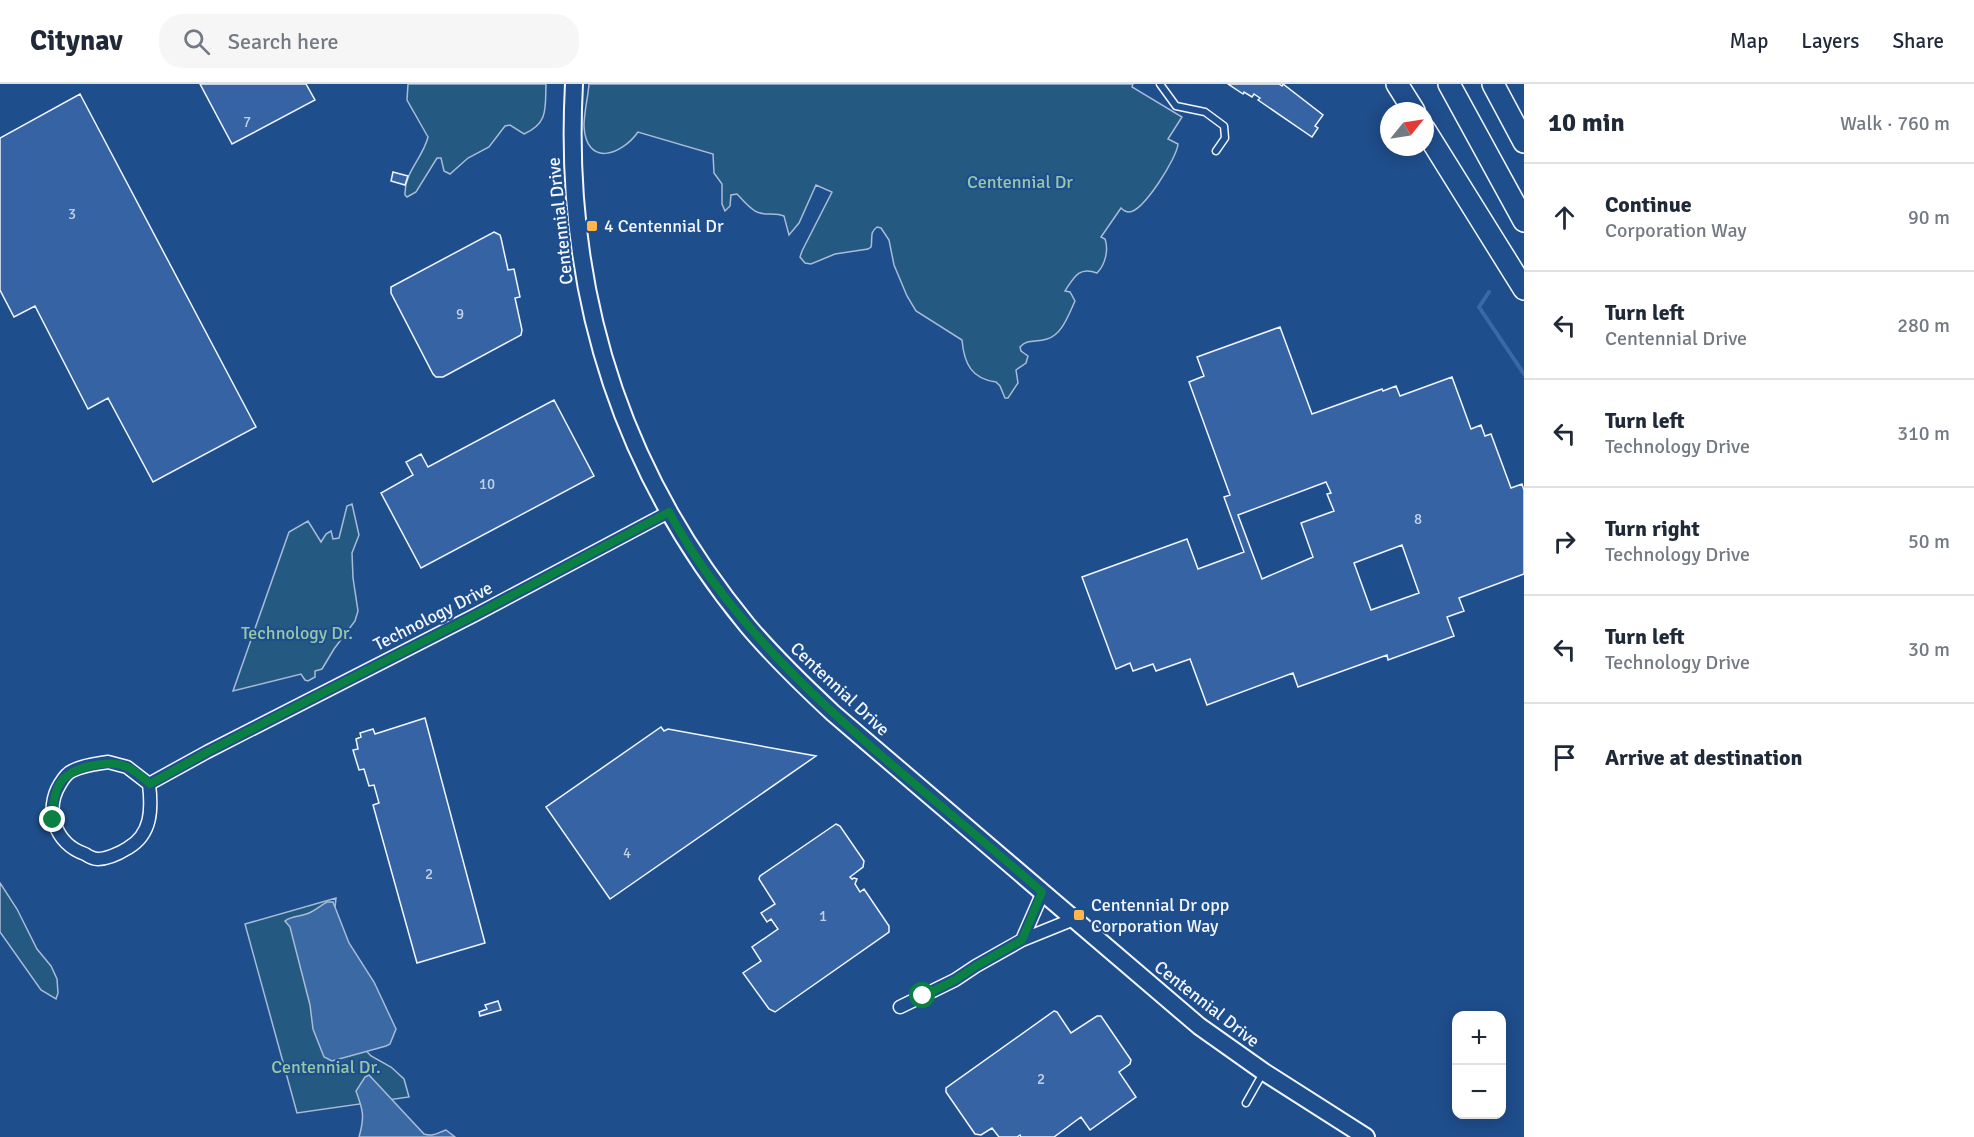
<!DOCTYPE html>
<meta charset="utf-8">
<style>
body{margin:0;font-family:Signika,sans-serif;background:#f6f6f7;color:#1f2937}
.controls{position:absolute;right:18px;bottom:18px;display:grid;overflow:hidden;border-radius:12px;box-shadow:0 3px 15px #0003}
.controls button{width:54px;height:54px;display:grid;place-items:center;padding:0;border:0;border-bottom:2px solid #e0e1e3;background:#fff;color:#1f2937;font:30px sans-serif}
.compass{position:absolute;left:1380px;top:18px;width:54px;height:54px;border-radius:50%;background:#fff;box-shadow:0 3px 15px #0003;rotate:60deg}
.stop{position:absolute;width:18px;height:18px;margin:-14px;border:4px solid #0b8043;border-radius:50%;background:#fff}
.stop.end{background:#0b8043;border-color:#fff;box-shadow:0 2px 6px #0008}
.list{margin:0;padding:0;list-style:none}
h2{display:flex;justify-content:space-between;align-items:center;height:78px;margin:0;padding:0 24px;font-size:26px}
h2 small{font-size:20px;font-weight:400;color:#747a83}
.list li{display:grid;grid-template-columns:39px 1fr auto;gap:18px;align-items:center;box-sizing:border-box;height:108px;padding:0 24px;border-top:2px solid #e0e1e3}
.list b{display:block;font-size:22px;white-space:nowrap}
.list p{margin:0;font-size:20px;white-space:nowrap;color:#747a83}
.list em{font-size:20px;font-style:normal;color:#747a83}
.icon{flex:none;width:33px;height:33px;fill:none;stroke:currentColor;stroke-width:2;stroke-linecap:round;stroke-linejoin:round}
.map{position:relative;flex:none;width:1524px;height:1053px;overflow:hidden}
header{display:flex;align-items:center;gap:36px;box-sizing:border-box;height:84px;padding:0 30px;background:#fff;border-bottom:2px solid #e0e1e3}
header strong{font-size:28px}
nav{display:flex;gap:33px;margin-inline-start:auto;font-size:21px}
.search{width:420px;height:54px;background:#f6f6f7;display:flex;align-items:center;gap:15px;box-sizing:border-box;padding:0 21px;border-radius:24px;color:#747a83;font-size:22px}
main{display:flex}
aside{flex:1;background:#fff}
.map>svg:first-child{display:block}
</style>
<header>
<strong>Citynav</strong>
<div class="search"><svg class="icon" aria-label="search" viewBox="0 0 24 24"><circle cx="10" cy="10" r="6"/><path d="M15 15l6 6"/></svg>Search here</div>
<nav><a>Map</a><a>Layers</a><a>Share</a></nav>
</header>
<main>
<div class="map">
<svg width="1524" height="1053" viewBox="0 0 1524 1053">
<rect width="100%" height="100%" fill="#1f4e8c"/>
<path fill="#245a82" stroke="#a8bbd7" stroke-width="1.5" d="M408,0h138c-1,24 3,39 -22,50l-14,-9 -5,1 -16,21 -21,11 -18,16 -6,-3 -3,-13h-4l-21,34 -9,5 -2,-2c-1,-23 18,-37 23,-58l-21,-37z
M589,0h544l-1,3 50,30 -14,22 10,5c-1,14 -35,68 -49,68 -4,0 -6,-2 -8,-4l-20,29 4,2c4,11 0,26 -8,34 -18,-7 -23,4 -32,18l5,1 5,9c-6,13 -13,34 -28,38 -11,4 -19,-1 -27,8l1,4 7,5 -2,7 -10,7 2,13 -10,15h-3l-5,-12 -4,-4c-24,-3 -32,-18 -34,-42l-46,-29 -9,-15 -13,-31 -5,-25 -8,-12 -4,-1c-8,6 -4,11 -6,20l-3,2 -33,5 -24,10 -6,-1 -5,-6 2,-6 30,-59 -16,-7 -17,38 -10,12 -5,-19c-8,-3 -16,-1 -24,-3 -8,-1 -17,-13 -23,-19l-6,1 -1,11 -5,5 -3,-7v-20l-8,-11 -1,-19 -75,-22c-17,24 -52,35 -54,-6 0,-13 4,-29 5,-42z
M352,420l7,31 -7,18 1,25 5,33 -3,10 -21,28 -12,20 -7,2v6l-7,4 -3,-1 -4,-6 -68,17 56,-159 19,-11 13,21 5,-8 5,-3 2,8 6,-1 8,-32z
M0,799l17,26 20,40 14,17 6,13 1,14 -2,6 -15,-9 -41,-58z
M336,814l-3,28 24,115 14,15 20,11 13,12 5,18 -112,16 -52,-189z"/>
<path fill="#3b69a3" stroke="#a8bbd7" stroke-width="1.5" d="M327,818h6l16,41 25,39 22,47 -6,15 -4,2 -54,15 -8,-4 -11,-28 -3,-24 -20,-78 -5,-6c7,-6 16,-4 24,-8 7,-3 12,-8 18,-11z
M369,991l55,59c9,3 13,-1 22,-4l9,7h-96c6,-21 4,-27 -3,-46l9,-14z"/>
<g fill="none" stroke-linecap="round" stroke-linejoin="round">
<path stroke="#3b69a3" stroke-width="4" d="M1489,208l-10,15 45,67"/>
</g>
<path fill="#3563a3" stroke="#f2f6ff" stroke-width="1.5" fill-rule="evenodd" d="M200,0h106l9,16 -83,44z
M1228,0h51l3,2 1,-2 40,31 -8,11 3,2 -6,9 -54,-37 2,-2 -6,-4 -2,3 -8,-5 -1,2z
M80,10l176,333 -103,55 -45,-84 -20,11 -53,-103 -21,11 -14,-27v-152z
M393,88l15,4 -3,9 -14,-4z
M494,148l6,3 1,3 7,32 6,-1 6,28 -5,1 7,32 -1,5 -78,42h-7l-3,-3 -42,-81v-6z
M1280,243l32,87 70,-25 1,2 13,-5 4,10 52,-19 19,52 10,-4 4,11 6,-2 20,54 11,-4 2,6v84l-65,24 5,13 -17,6 7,19 -66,24 -1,-5 -89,32 -5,-14 -86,32 -17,-46 -34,12 -3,-7 -20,7 -3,-8 -14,6 -34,-92 105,-38 11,30 46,-17 -20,-55 6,-2 -41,-113 15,-6 -7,-19zM1326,398l5,11 -4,1 7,17 -33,12 12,34 -51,22 -24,-64zM1402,461l17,48 -48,17 -17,-47z
M554,316l40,76 -173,92 -40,-75 32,-18 -7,-13 15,-8 7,13z
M425,634l60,225 -68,20 -44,-158 6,-2 -5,-18 -5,1 -5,-17 -5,1 -6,-20 5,-1 -2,-10 5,-2 -1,-4 13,-4 2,5z
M661,643l3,4 4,-2 148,27 -206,143 -64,-92z
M836,740l4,2 24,35 -1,6 -13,10 2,2 2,-1 3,1 -2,5 5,8 4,-3 25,37v6l-114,80 -6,-3 -26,-36 18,-12 -9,-14 26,-18 -7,-10 -4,3 -6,-9 14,-9 -16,-25 1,-3z
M498,917l3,9 -21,6 -1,-4 8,-3 -2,-4z
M1054,927l3,1 14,21 26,-17h4l30,44 -1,4 -11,8 17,25 -46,33 -9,-13 -27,20h-33l-1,-2 -3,2h-18l-7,-9 -11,7 -6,-1 -29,-42v-4z"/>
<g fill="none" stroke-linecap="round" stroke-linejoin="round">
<g stroke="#f2f6ff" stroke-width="9">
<path id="lane" d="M1160,0l16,22 29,6 19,14 1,12 -9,13
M1246,1019l17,-30"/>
</g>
<g stroke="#f2f6ff" stroke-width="15">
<path id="street" d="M108,678l19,5 22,17c3,25 3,50 -21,64 -8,5 -21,11 -30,11 -4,0 -10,-3 -13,-5 -30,-10 -41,-44 -25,-70 3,-5 7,-11 12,-13 11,-6 24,-7 36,-9z
M149,700l58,-32 268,-137 194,-103
M1022,856l21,-48
M900,923l55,-27 21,-14 46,-26 52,-21"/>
</g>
<g stroke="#f2f6ff" stroke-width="20">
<path id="secondary" d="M574,0c-11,202 44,384 173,541 26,31 56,60 86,88l366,313 65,46 102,65"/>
</g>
<g stroke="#f2f6ff" stroke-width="24">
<path id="highway" d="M1397,0l17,27
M1449,0l75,137
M1493,0l31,58
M1425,46l99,159"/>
</g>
<use href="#lane" stroke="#1f4e8c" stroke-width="6"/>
<use href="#street" stroke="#1f4e8c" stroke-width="12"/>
<use href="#secondary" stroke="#1f4e8c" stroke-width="16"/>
<use href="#highway" stroke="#1f4e8c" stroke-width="21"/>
</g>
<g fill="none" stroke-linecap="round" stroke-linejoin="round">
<path stroke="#0b8043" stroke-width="8" d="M53,736c-1,-34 8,-49 42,-55 11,-2 22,-3 32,2 8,3 16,11 23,17l57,-32 268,-137 194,-103c84,157 243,264 373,380l-20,48 -46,26 -21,14 -32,16"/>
</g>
<g fill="#ffb74d" stroke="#1f4e8c" stroke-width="2">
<rect x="586" y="136" width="12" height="12" rx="3"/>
<rect x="1073" y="825" width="12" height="12" rx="3"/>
</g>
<g text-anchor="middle" stroke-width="4.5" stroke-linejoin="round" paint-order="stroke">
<g font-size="15" fill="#c3d1e8">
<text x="247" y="43">7</text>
<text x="72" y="135">3</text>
<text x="460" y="235">9</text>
<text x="487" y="405">10</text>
<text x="1418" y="440">8</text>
<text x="627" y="774">4</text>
<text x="429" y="795">2</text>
<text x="823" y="837">1</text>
<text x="1041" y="1000">2</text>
</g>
<g font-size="18" fill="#97c8a6" stroke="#1f4e8c">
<text x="1020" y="104">Centennial Dr</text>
<text x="297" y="555">Technology Dr.</text>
<text x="326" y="989">Centennial Dr.</text>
</g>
<g font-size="18" fill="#f2f6ff" stroke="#1f4e8c">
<text transform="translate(560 137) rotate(-96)" y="6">Centennial Drive</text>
<text transform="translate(433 532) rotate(-27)" y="6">Technology Drive</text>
<text transform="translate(840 605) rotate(43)" y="6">Centennial Drive</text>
<text transform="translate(1207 920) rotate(38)" y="6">Centennial Drive</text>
</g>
<g font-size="18" fill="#f2f6ff" stroke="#1f4e8c" text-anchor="start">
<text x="604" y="148">4 Centennial Dr</text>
<text x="1091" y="827">Centennial Dr opp<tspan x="1091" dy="21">Corporation Way</tspan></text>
</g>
</g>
</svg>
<div class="controls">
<button>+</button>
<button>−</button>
</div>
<svg class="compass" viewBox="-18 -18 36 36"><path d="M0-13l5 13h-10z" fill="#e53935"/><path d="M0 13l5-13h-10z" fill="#747a83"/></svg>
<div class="stop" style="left:923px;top:912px"></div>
<div class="stop end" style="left:53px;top:736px"></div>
</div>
<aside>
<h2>10 min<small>Walk · 760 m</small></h2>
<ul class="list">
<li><svg class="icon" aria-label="ahead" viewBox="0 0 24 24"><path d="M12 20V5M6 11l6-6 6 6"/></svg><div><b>Continue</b><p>Corporation Way</p></div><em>90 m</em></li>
<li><svg class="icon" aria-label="left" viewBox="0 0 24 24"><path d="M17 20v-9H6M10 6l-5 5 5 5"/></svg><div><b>Turn left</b><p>Centennial Drive</p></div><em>280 m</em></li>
<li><svg class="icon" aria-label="left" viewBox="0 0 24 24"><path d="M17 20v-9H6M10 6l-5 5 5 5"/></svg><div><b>Turn left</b><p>Technology Drive</p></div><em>310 m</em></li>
<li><svg class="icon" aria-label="right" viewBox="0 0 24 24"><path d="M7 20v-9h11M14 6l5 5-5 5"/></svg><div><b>Turn right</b><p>Technology Drive</p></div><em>50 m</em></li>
<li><svg class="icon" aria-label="left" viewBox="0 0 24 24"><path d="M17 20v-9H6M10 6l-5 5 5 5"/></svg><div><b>Turn left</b><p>Technology Drive</p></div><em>30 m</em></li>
<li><svg class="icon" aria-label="arrive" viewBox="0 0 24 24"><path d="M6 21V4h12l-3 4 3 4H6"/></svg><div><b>Arrive at destination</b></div></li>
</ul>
</aside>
</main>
